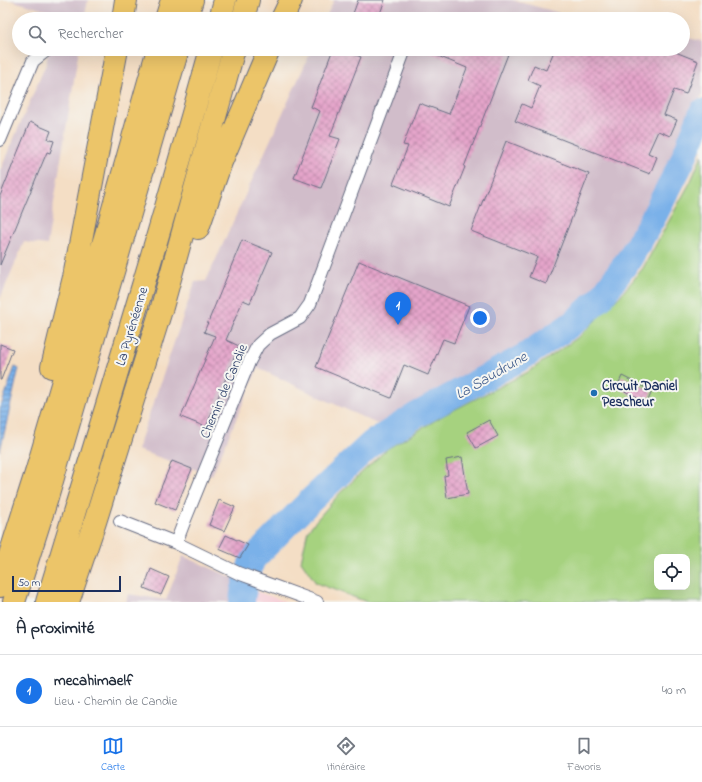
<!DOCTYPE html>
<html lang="fr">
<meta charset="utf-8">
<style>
body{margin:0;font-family:"Indie Flower",sans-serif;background:#f6f6f7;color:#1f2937}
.controls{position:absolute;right:12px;bottom:12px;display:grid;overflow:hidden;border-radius:8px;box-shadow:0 4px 16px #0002}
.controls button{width:36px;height:36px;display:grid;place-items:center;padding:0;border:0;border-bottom:1px solid #e0e1e3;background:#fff;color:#1f2937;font:20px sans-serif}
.scale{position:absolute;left:12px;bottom:10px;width:109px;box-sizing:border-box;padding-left:4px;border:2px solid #1b2f5e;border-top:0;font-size:11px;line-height:14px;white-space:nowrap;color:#1b2f5e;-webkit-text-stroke:3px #f6f6f2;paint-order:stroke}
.you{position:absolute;left:480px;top:318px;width:14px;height:14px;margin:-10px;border:3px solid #fff;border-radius:50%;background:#1a73e8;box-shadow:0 0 0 6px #1a73e833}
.badge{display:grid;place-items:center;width:26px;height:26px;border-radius:50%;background:#1a73e8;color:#fff;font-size:13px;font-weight:700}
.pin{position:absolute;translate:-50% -33px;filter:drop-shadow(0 1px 2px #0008)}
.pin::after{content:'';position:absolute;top:21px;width:14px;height:12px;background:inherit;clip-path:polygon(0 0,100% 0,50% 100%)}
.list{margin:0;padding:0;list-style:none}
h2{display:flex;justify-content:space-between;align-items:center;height:52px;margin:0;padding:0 16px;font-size:17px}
h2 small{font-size:13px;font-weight:400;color:#747a83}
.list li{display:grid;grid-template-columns:26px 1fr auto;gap:12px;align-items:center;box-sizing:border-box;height:72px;padding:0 16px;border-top:1px solid #e0e1e3}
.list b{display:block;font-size:15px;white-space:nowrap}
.list p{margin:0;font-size:13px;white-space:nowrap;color:#747a83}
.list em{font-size:13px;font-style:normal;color:#747a83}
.icon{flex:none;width:22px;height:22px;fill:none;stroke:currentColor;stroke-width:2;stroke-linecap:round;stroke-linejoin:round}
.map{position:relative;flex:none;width:702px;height:602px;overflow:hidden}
.search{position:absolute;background:#fff;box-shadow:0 4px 16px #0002;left:12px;right:12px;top:12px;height:44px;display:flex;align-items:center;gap:10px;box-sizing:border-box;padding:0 14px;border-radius:22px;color:#747a83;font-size:15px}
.sheet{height:124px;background:#fff}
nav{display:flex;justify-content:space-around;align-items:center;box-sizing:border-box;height:56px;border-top:1px solid #e0e1e3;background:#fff;font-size:11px;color:#747a83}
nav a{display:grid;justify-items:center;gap:2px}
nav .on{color:#1a73e8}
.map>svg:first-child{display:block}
</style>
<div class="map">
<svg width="702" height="602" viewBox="0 0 702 602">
<defs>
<pattern id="water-rules" width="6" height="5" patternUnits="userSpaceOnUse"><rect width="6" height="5" fill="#7ab1e9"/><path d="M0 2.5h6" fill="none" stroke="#6390c0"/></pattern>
<pattern id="building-cross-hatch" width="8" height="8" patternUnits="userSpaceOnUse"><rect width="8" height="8" fill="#e5a5ca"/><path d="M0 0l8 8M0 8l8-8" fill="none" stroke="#b987a7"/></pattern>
</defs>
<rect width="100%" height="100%" fill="#f6f6f2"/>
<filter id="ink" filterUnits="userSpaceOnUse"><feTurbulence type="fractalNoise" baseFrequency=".025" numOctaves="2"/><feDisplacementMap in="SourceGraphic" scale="8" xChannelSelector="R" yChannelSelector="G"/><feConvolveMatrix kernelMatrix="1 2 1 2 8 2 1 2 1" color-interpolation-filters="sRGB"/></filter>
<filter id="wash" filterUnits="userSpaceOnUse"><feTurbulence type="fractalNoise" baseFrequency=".012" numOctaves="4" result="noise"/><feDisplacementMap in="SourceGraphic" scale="16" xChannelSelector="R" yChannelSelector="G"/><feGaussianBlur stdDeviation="0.9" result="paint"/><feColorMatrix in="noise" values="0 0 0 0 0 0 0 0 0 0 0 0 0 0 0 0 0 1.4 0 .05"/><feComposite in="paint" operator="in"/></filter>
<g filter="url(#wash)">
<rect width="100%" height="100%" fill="#f4dec5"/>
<path fill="#f6cfd8" d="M249,589l38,13h-38z"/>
<path fill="#d1bdca" d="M10,0h78l-4,19h-29l1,-6z
M334,0h178l70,19h-257z
M683,37l19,4v53l-29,72 -51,95 -32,38 -55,44 -158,81 -119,-56 -46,107 -75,-25 58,-168 11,-1 106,-232h371z
M49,49h30l-32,196 -23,-3 -24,57v-128l46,-107z
M183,556l55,24 -2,22h-110l2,-8 38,6z"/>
<path fill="#a6d27f" stroke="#60806e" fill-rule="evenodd" d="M702,155v447h-335l-51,-19 -15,-22 7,-31 32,-37 47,-44 57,-34 84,-43 52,-36 40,-40 23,-28 48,-87zM657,557h30v30h-30z"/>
<path fill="url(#water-rules)" stroke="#4a70a4" d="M15,367l4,2 -1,3 -18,79v-42z"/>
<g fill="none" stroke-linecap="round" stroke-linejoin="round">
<path stroke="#7ab1e9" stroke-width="26" d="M242,602l1,-9 9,-33 58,-59 62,-58 43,-27 110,-60 47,-32 29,-26 29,-40 23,-40 29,-56 20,-50"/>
</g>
<g id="blocks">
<path fill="url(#building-cross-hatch)" d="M358,0h27l-7,19h-27z
M333,49h8l20,8 -31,79 10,3 -19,49 -27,-10 26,-67 -9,-4z
M421,49h89l-46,118h1l-16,40 -56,-23 15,-38 -5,-1 16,-42 30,11 18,-46z
M555,49h113l30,12 -12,33 -12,-4 -10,25 13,5 -7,16 -12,-5 -10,22 9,4 -7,17 -135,-53 7,-17 9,4 9,-22 -12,-6 6,-15 12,5z
M30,122l21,9 -3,8 6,2 -4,12 -3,-1 -47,113v-69z
M506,141l83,33 -43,110 -17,-7 8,-20 -66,-26z
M242,240l30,12 -22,51 -7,-3 -17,40 13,6 -33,81 -25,-10 34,-81 -11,-4z
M359,261l110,45 -15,37 -11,-4 -15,36 -24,-10 -13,33 -75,-31z
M0,344l13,5 -12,31h-1z
M622,376l30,15 -5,12 -30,-16z
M489,420l9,16 -22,12 -9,-16z
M462,457l6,37 -21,4 -3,-22 4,-1 -2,-15z
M172,461l20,8 -17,41 -20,-8z
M219,500l16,7 -11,24 -15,-6z
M226,535l22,10 -8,13 -21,-9z
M151,569l18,8 -8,18 -17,-7z"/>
</g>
</g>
<g filter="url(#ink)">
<use href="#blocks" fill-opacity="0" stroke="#676c82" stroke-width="1"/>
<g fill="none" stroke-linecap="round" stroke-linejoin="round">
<g stroke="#676c82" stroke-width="14">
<path id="minor" d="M0,140l33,-79 15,-12
M120,521l56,22
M317,602l-79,-29 -62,-30 8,-21 65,-160 9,-17 12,-11 30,-16 10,-14 95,-255"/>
</g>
<g stroke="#676c82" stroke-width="24">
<path id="motorway" d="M123,19l3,-19
M166,19l6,-19
M186,19l6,-19
M220,19l5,-19
M243,19l5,-19
M282,19l9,-19
M198,228l23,-66 48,-113
M52,367l22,-90 43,-228
M0,586l36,-113 70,-239 52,-185
M14,602l33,-104 131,-449
M47,602c56,-184 113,-368 164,-553
M68,602l27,-80 67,-215 72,-258"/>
</g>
<use href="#minor" stroke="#fff" stroke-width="12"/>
<use href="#motorway" stroke="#ecc569" stroke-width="22"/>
</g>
</g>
<circle fill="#1f6fb2" stroke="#f6f6f2" stroke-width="1.5" cx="594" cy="393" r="4"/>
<g text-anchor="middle" stroke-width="4" stroke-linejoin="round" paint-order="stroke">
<g font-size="14" fill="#1b2f5e" stroke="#f6f6f2">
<text transform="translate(131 326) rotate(-73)" y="5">La Pyrénéenne</text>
<text transform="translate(223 391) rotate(-67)" y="5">Chemin de Candie</text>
</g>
<g font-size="14" font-weight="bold" fill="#1b2f5e" stroke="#f6f6f2" text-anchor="start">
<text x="602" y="390">Circuit Daniel<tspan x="602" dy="16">Pescheur</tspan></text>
</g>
<g font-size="15" font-style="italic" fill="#385688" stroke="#f6f6f2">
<text transform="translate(491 375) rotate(-30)" y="5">La Saudrune</text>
</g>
</g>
</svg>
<div class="controls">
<button><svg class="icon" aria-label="locate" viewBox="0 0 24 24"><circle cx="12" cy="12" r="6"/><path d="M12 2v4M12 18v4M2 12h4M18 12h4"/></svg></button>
</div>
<div class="scale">50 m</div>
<div class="you"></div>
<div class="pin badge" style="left:398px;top:325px">1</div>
<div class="search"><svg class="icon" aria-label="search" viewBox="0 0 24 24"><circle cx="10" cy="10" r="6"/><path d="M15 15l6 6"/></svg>Rechercher</div>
</div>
<section class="sheet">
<h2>À proximité<small></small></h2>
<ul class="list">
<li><span class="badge">1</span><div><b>mecahimaelf</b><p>Lieu · Chemin de Candie</p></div><em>40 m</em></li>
</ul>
</section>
<nav>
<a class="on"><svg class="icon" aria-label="map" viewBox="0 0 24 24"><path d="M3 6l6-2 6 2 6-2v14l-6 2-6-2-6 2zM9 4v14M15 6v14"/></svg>Carte</a>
<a><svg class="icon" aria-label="directions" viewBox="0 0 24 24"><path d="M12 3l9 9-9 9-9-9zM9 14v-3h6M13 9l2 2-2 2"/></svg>Itinéraire</a>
<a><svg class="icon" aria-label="saved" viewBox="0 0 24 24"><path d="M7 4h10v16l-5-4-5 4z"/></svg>Favoris</a>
</nav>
